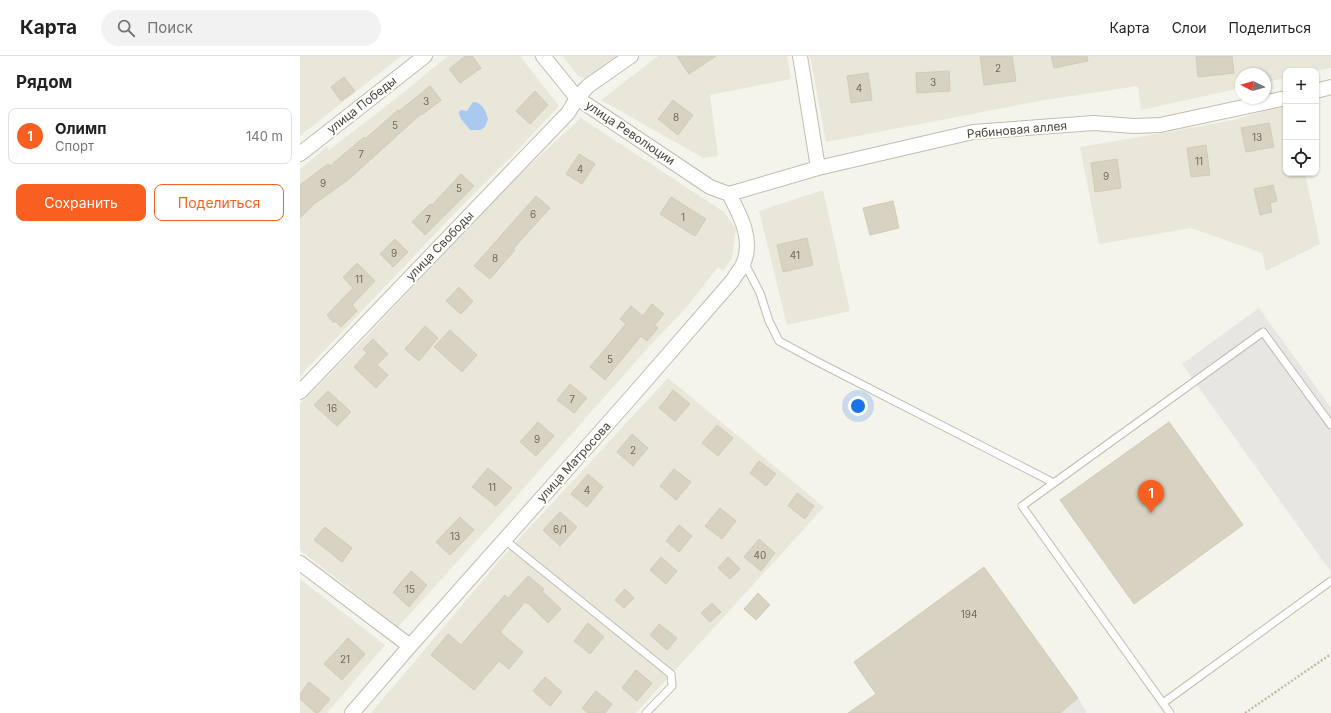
<!DOCTYPE html>
<html lang="ru">
<meta charset="utf-8">
<style>
body{margin:0;font-family:Inter,sans-serif;background:#f2f2f2;color:#202124}
.controls{position:absolute;right:12px;top:12px;display:grid;overflow:hidden;border-radius:8px;box-shadow:0 1px 3px #0004}
.controls button{width:36px;height:36px;display:grid;place-items:center;padding:0;border:0;border-bottom:1px solid #e0e0e0;background:#fff;color:#202124;font:20px sans-serif}
.compass{position:absolute;left:935px;top:12px;width:36px;height:36px;border-radius:50%;background:#fff;box-shadow:0 1px 3px #0004;rotate:276deg}
.you{position:absolute;left:558px;top:350px;width:14px;height:14px;margin:-10px;border:3px solid #fff;border-radius:50%;background:#1a73e8;box-shadow:0 0 0 6px #1a73e833}
.badge{display:grid;place-items:center;width:26px;height:26px;border-radius:50%;background:#f85f20;color:#fff;font-size:13px;font-weight:700}
.pin{position:absolute;translate:-50% -33px;filter:drop-shadow(0 1px 2px #0008)}
.pin::after{content:'';position:absolute;top:21px;width:14px;height:12px;background:inherit;clip-path:polygon(0 0,100% 0,50% 100%)}
.list{margin:0;padding:0;list-style:none}
h2{display:flex;justify-content:space-between;align-items:center;height:52px;margin:0;padding:0 16px;font-size:17px}
h2 small{font-size:13px;font-weight:400;color:#757577}
.list li{display:grid;grid-template-columns:26px 1fr auto;gap:12px;align-items:center;box-sizing:border-box;height:56px;margin:0 8px 8px;padding:0 8px;border:1px solid #e0e0e0;border-radius:8px}
.list b{display:block;font-size:15px;white-space:nowrap}
.list p{margin:0;font-size:13px;white-space:nowrap;color:#757577}
.list em{font-size:13px;font-style:normal;color:#757577}
.actions{display:flex;gap:8px;padding:12px 16px}
.actions a{flex:1;padding:9px 0;border:1px solid #f85f20;border-radius:8px;text-align:center;font-size:14px;color:#f85f20}
.actions .main{background:#f85f20;color:#fff}
.icon{flex:none;width:22px;height:22px;fill:none;stroke:currentColor;stroke-width:2;stroke-linecap:round;stroke-linejoin:round}
.map{position:relative;flex:none;width:1031px;height:657px;overflow:hidden}
header{display:flex;align-items:center;gap:24px;box-sizing:border-box;height:56px;padding:0 20px;background:#fff;border-bottom:1px solid #e0e0e0}
header strong{font-size:19px}
nav{display:flex;gap:22px;margin-inline-start:auto;font-size:14px}
.search{width:280px;height:36px;background:#f2f2f2;display:flex;align-items:center;gap:10px;box-sizing:border-box;padding:0 14px;border-radius:22px;color:#757577;font-size:15px}
main{display:flex}
aside{flex:1;background:#fff}
.map>svg:first-child{display:block}
</style>
<header>
<strong>Карта</strong>
<div class="search"><svg class="icon" aria-label="search" viewBox="0 0 24 24"><circle cx="10" cy="10" r="6"/><path d="M15 15l6 6"/></svg>Поиск</div>
<nav><a>Карта</a><a>Слои</a><a>Поделиться</a></nav>
</header>
<main>
<aside>
<h2>Рядом<small></small></h2>
<ul class="list">
<li><span class="badge">1</span><div><b>Олимп</b><p>Спорт</p></div><em>140 m</em></li>
</ul>
<div class="actions"><a class="main">Сохранить</a><a>Поделиться</a></div>
</aside>
<div class="map">
<svg width="1031" height="657" viewBox="0 0 1031 657">
<rect width="100%" height="100%" fill="#f5f4ec"/>
<path fill="#e9e7da" d="M0,0h101l-101,80z
M148,0h72l39,50 -46,49 -59,59 -154,162v-207l27,-22 2,3 69,-53z
M263,0h54l-30,23 -9,-3z
M358,0h129l4,23 -81,16 8,61 -15,2 -102,-58z
M510,0h521v12l-15,3h-30v7l-21,4v-8h-24v14l-100,22 -3,-24 -93,14 -219,42z
M986,49v68h19l15,71 -54,27 -4,-18 -71,-25 -92,16 -19,-97 95,-16 58,-11z
M281,62l143,94 12,17 -4,29 -9,13 -5,-4 -32,41 -41,43 -137,155 -110,121 -98,-77v-146l69,-70 76,-82 62,-66z
M523,134l27,121 -63,14 -28,-114z
M368,322l156,129 -188,206h-265l135,-160z
M0,523l85,66 -58,68h-27z"/>
<path fill="#e7e6e3" d="M959,252l72,100v164l-149,-208z
M778,642l9,15h-27z"/>
<path fill="#aac9f0" d="M173,46c10,0 13,10 15,17l-3,8 -5,3h-10l-9,-11 -2,-5 1,-4 7,1z"/>
<path fill="#d7d2c1" stroke="#d2cbb4" d="M165,0h7l9,12 -21,15 -11,-14z
M377,0h39l-27,18z
M680,0h32l4,25 -32,4z
M751,0h36l1,5 -34,7z
M896,0h36l2,17 -36,4z
M649,15l1,20 -33,2 -1,-20z
M568,17l4,27 -21,3 -4,-27z
M44,21l11,14 -14,10 -10,-14z
M130,30l11,14 -19,15 -1,-1 -73,66 -34,24 -14,14v-33l28,-21 2,2 34,-29 1,2 33,-29 1,1z
M235,35l13,14 -18,19 -14,-13z
M373,44l20,15 -15,20 -20,-16z
M969,67l5,24 -28,5 -5,-24z
M906,89l4,30 -19,2 -4,-29z
M279,98l16,10 -13,20 -16,-10z
M817,103l4,29 -26,4 -4,-29z
M161,118l13,12 -49,49 -13,-13 18,-18 2,1z
M973,129l4,16 -7,2 2,9 -12,3 -6,-26z
M236,140l14,12 -37,41 2,1 -25,29 -16,-13z
M371,141l35,22 -11,17 -35,-22z
M593,145l6,27 -29,7 -7,-27z
M507,182l6,27 -30,7 -6,-27z
M95,183l13,13 -15,15 -13,-13z
M57,207l18,18 -23,24 5,6 -16,16 -6,-6 -1,2 -7,-8 26,-27 -10,-11z
M159,231l14,14 -12,13 -15,-13z
M352,248l12,10 -9,11 3,3 -11,13 -6,-5 -36,44 -15,-13 36,-43 -6,-5 11,-13 12,10z
M125,270l13,12 -19,23 -14,-12z
M150,274l27,25 -15,17 -28,-25z
M73,283l15,15 -11,11 11,10 -12,13 -22,-21 13,-14 -4,-4z
M270,328l17,14 -13,15 -17,-13z
M373,334l17,14 -15,17 -16,-13z
M28,335l23,21 -14,14 -23,-21z
M238,366l16,14 -18,20 -16,-14z
M869,366l74,103 -109,79 -74,-104z
M417,369l16,13 -15,18 -16,-13z
M332,378l16,14 -15,18 -16,-14z
M459,405l17,13 -10,12 -16,-13z
M188,412l24,20 -16,18 -24,-19z
M374,413l17,13 -15,18 -16,-14z
M288,418l15,13 -16,20 -16,-13z
M497,437l17,13 -9,13 -17,-13z
M420,452l16,13 -14,18 -17,-13z
M260,456l17,15 -17,19 -17,-16z
M160,461l14,13 -24,25 -14,-13z
M379,469l13,11 -13,16 -13,-11z
M25,471l27,21 -10,14 -28,-22z
M459,483l16,14 -14,18 -17,-14z
M361,501l16,14 -11,13 -16,-14z
M428,501l12,12 -10,10 -12,-11z
M684,511l94,131 -18,15h-212l28,-19 -22,-32z
M111,515l16,14 -18,22 -16,-15z
M228,520l16,13 -2,2 19,18 -13,14 -18,-18 -5,-3 -25,30 23,20 -14,17 -10,-8 -25,29 -43,-35 17,-21 13,11 44,-50 3,3z
M325,533l9,9 -10,10 -9,-8z
M458,537l12,12 -14,15 -12,-11z
M412,547l9,9 -11,10 -9,-9z
M288,567l16,14 -14,17 -16,-13z
M359,568l18,14 -10,12 -17,-15z
M48,582l17,16 -23,26 -18,-16z
M336,614l16,13 -15,18 -15,-13z
M245,621l17,15 -12,14 -17,-15z
M9,626l21,17 -12,14h-2l-16,-14v-5z
M296,635l16,13 -7,9h-17l-6,-5z"/>
<g fill="none" stroke-linecap="round" stroke-linejoin="round">
<g stroke="#c1bdae" stroke-width="9">
<path id="service" d="M444,206l16,31 9,28 10,20 37,20 238,122
M205,484l166,134 1,12 -26,27
M863,647l168,-122
M870,657l-148,-207 241,-174 68,93"/>
</g>
<g stroke="#c1bdae" stroke-width="16">
<path id="minor" d="M243,0l34,42 133,89 19,7
M500,0l18,112
M1016,35l15,-4
M0,98l125,-98
M429,138l89,-26 155,-36 121,-9 40,3 26,-1 126,-27
M0,336l268,-279 9,-15 11,-12 43,-30
M0,507l110,83
M52,657l58,-67 216,-243 107,-123c3,-6 9,-12 11,-18 9,-24 -4,-47 -15,-68"/>
</g>
<path stroke="#c3bb9f" stroke-width="2.5" stroke-dasharray="2 2" stroke-linecap="butt" d="M945,657l86,-59"/>
<use href="#service" stroke="#fff" stroke-width="7"/>
<use href="#minor" stroke="#fff" stroke-width="14"/>
</g>
<g text-anchor="middle" stroke-width="4" stroke-linejoin="round" paint-order="stroke">
<g font-size="10" fill="#6d695b">
<text x="698" y="16">2</text>
<text x="633" y="30">3</text>
<text x="559" y="36">4</text>
<text x="126" y="49">3</text>
<text x="376" y="65">8</text>
<text x="95" y="73">5</text>
<text x="957" y="85">13</text>
<text x="61" y="102">7</text>
<text x="899" y="109">11</text>
<text x="280" y="117">4</text>
<text x="806" y="124">9</text>
<text x="23" y="131">9</text>
<text x="159" y="136">5</text>
<text x="233" y="162">6</text>
<text x="383" y="165">1</text>
<text x="128" y="167">7</text>
<text x="94" y="201">9</text>
<text x="495" y="203">41</text>
<text x="195" y="206">8</text>
<text x="59" y="227">11</text>
<text x="310" y="307">5</text>
<text x="272" y="347">7</text>
<text x="32" y="356">16</text>
<text x="237" y="387">9</text>
<text x="333" y="398">2</text>
<text x="192" y="435">11</text>
<text x="287" y="438">4</text>
<text x="260" y="477">6/1</text>
<text x="155" y="484">13</text>
<text x="460" y="503">40</text>
<text x="110" y="537">15</text>
<text x="669" y="562">194</text>
<text x="45" y="607">21</text>
</g>
<g font-size="12" fill="#4a4639" stroke="#fff">
<text transform="translate(62 49) rotate(-38)" y="4">улица Победы</text>
<text transform="translate(717 74) rotate(-5)" y="4">Рябиновая аллея</text>
<text transform="translate(330 77) rotate(34)" y="4">улица Революции</text>
<text transform="translate(140 190) rotate(-46)" y="4">улица Свободы</text>
<text transform="translate(274 406) rotate(-48)" y="4">улица Матросова</text>
</g>
</g>
</svg>
<div class="controls">
<button>+</button>
<button>−</button>
<button><svg class="icon" aria-label="locate" viewBox="0 0 24 24"><circle cx="12" cy="12" r="6"/><path d="M12 2v4M12 18v4M2 12h4M18 12h4"/></svg></button>
</div>
<svg class="compass" viewBox="-18 -18 36 36"><path d="M0-13l5 13h-10z" fill="#e53935"/><path d="M0 13l5-13h-10z" fill="#757577"/></svg>
<div class="you"></div>
<div class="pin badge" style="left:851px;top:457px">1</div>
</div>
</main>
